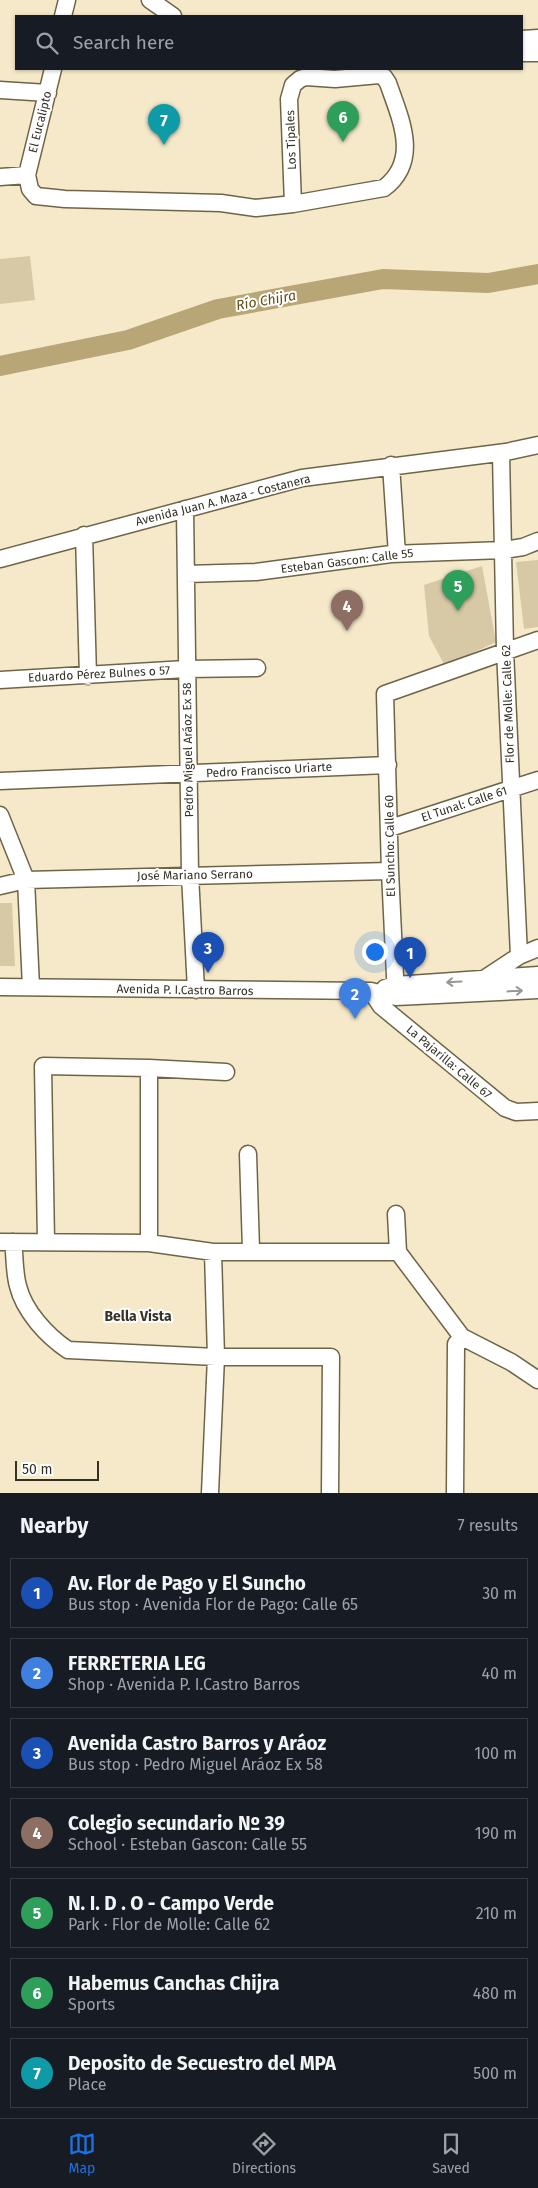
<!DOCTYPE html>
<meta charset="utf-8">
<style>
body{margin:0;font-family:"Fira Sans",sans-serif;background:#20242c;color:#f1f3f6}
.scale{position:absolute;left:15px;bottom:12px;width:84px;box-sizing:border-box;padding-left:5px;border:2px solid #353125;border-top:0;font-size:14px;line-height:18px;white-space:nowrap;color:#353125;-webkit-text-stroke:4px #fff;paint-order:stroke}
.you{position:absolute;left:374px;top:951px;width:18px;height:18px;margin:-12px;border:4px solid #fff;border-radius:50%;background:#1a73e8;box-shadow:0 0 0 8px #1a73e833}
.badge{display:grid;place-items:center;width:32px;height:32px;border-radius:50%;background:#1a73e8;color:#fff;font-size:16px;font-weight:700}
.pin{position:absolute;translate:-50% -41px;filter:drop-shadow(0 1px 2px #0008)}
.pin::after{content:'';position:absolute;top:26px;width:18px;height:15px;background:inherit;clip-path:polygon(0 0,100% 0,50% 100%)}
.list{margin:0;padding:0;list-style:none}
h2{display:flex;justify-content:space-between;align-items:center;height:65px;margin:0;padding:0 20px;font-size:21px}
h2 small{font-size:16px;font-weight:400;color:#9ea1a6}
.list li{display:grid;grid-template-columns:32px 1fr auto;gap:15px;align-items:center;box-sizing:border-box;height:70px;margin:0 10px 10px;padding:0 10px;border:1px solid #363941;border-radius:0px}
.list b{display:block;font-size:19px;white-space:nowrap}
.list p{margin:0;font-size:16px;white-space:nowrap;color:#9ea1a6}
.list em{font-size:16px;font-style:normal;color:#9ea1a6}
.icon{flex:none;width:28px;height:28px;fill:none;stroke:currentColor;stroke-width:2;stroke-linecap:round;stroke-linejoin:round}
.map{position:relative;flex:none;width:538px;height:1493px;overflow:hidden}
.search{position:absolute;background:#171b24;box-shadow:0 1px 4px #0004;left:15px;right:15px;top:15px;height:55px;display:flex;align-items:center;gap:12px;box-sizing:border-box;padding:0 18px;border-radius:0px;color:#9ea1a6;font-size:19px}
.sheet{height:625px;background:#171b24}
nav{display:flex;justify-content:space-around;align-items:center;box-sizing:border-box;height:70px;border-top:1px solid #363941;background:#171b24;font-size:14px;color:#9ea1a6}
nav a{display:grid;justify-items:center;gap:2px}
nav .on{color:#1a73e8}
.map>svg:first-child{display:block}
</style>
<div class="map">
<svg width="538" height="1493" viewBox="0 0 538 1493">
<rect width="100%" height="100%" fill="#f5e9ca"/>
<path fill="#d7c9a5" d="M30,256l5,44 -35,4v-45z
M538,560v67l-14,2 -8,-67z
M482,566l14,76 -51,24 -16,-30 -5,-51z
M0,903h12l3,63h-15z"/>
<g fill="none" stroke-linecap="round" stroke-linejoin="round">
<path stroke="#b8a676" stroke-width="20" d="M0,366l128,-26 90,-31 165,-30 105,4 50,-9"/>
<g stroke="#6e6448" stroke-width="19">
<path id="minor" d="M150,0l23,16
M63,16l4,-16
M522,39l16,-1
M522,53h16
M53,69l-26,106 3,14 6,7 29,3 156,4 35,5 37,-4 91,-16c37,-28 16,-70 4,-105l-4,-6 -5,-2 -44,4 -29,-2 -6,2 -7,6 -4,14 4,105
M0,90l48,3
M0,177l27,-2
M501,453l4,197 14,306
M391,465l6,89
M185,509l5,366 6,115
M84,535l4,141
M0,559l302,-81 204,-26 32,-7
M186,574l70,-2 135,-18 113,-4 19,-3 15,-6
M0,680l186,-11 71,-1
M0,781l388,-16
M0,815l26,65 5,107
M390,828l148,-48
M0,886l26,-6 364,-9
M484,979l35,-23 19,-8
M0,987l371,4 25,6 142,-7
M385,988l10,-3 143,-10
M371,991l10,15 124,102 11,4 22,-1
M396,997l-6,-126 -5,-177 153,-54
M149,1068v175
M248,1154l3,96
M396,1214l2,38 64,85 49,25 27,18
M0,1242l149,1 64,9h185
M13,1242c2,14 1,30 5,44 6,25 29,50 50,64l148,7h115l-1,136
M46,1242l-3,-176 106,2 77,4
M210,1493l6,-136 -3,-105
M455,1493l1,-149 6,-7"/>
</g>
<use href="#minor" stroke="#fff" stroke-width="16"/>
</g>
<defs><path id="oneway-shaft" d="M-6 0H5M1.5-3L5.5 0L1.5 3" fill="none" stroke-width="1.6" stroke-linecap="round" stroke-linejoin="round" transform="scale(1.25)"/></defs>
<g stroke="#9a9892">
<use href="#oneway-shaft" transform="translate(454 982) rotate(177)"/>
<use href="#oneway-shaft" transform="translate(515 991) rotate(-3)"/>
</g>
<g text-anchor="middle" stroke-width="4" stroke-linejoin="round" paint-order="stroke">
<g font-size="12" fill="#353125" stroke="#fff">
<text transform="translate(40 122) rotate(-76)" y="4">El Eucalipto</text>
<text transform="translate(291 140) rotate(-92)" y="4">Los Tipales</text>
<text transform="translate(223 500) rotate(-14)" y="4">Avenida Juan A. Maza - Costanera</text>
<text transform="translate(347 561) rotate(-7)" y="4">Esteban Gascon: Calle 55</text>
<text transform="translate(99 674) rotate(-3)" y="4">Eduardo Pérez Bulnes o 57</text>
<text transform="translate(508 704) rotate(-92)" y="4">Flor de Molle: Calle 62</text>
<text transform="translate(188 750) rotate(-91)" y="4">Pedro Miguel Aráoz Ex 58</text>
<text transform="translate(269 770) rotate(-3)" y="4">Pedro Francisco Uriarte</text>
<text transform="translate(464 804) rotate(-18)" y="4">El Tunal: Calle 61</text>
<text transform="translate(390 846) rotate(-91)" y="4">El Suncho: Calle 60</text>
<text transform="translate(195 875) rotate(-1)" y="4">José Mariano Serrano</text>
<text transform="translate(185 990) rotate(1)" y="4">Avenida P. I.Castro Barros</text>
<text transform="translate(449 1062) rotate(40)" y="4">La Pajarilla: Calle 67</text>
</g>
<g font-size="14" font-style="italic" fill="#614d12" stroke="#fff">
<text transform="translate(266 300) rotate(-10)" y="5">Río Chijra</text>
</g>
<g font-size="14" font-weight="bold" fill="#353125" stroke="#fff">
<text x="138" y="1321">Bella Vista</text>
</g>
</g>
</svg>
<div class="scale">50 m</div>
<div class="you"></div>
<div class="pin badge" style="left:410px;top:978px;background:#1a4fb4">1</div>
<div class="pin badge" style="left:355px;top:1019px;background:#3f7fe0">2</div>
<div class="pin badge" style="left:208px;top:973px;background:#1a4fb4">3</div>
<div class="pin badge" style="left:347px;top:631px;background:#8d6e63">4</div>
<div class="pin badge" style="left:458px;top:611px;background:#2e9e5b">5</div>
<div class="pin badge" style="left:343px;top:142px;background:#2e9e5b">6</div>
<div class="pin badge" style="left:164px;top:145px;background:#0f9aa8">7</div>
<div class="search"><svg class="icon" aria-label="search" viewBox="0 0 24 24"><circle cx="10" cy="10" r="6"/><path d="M15 15l6 6"/></svg>Search here</div>
</div>
<section class="sheet">
<h2>Nearby<small>7 results</small></h2>
<ul class="list">
<li><span class="badge" style="background:#1a4fb4">1</span><div><b>Av. Flor de Pago y El Suncho</b><p>Bus stop · Avenida Flor de Pago: Calle 65</p></div><em>30 m</em></li>
<li><span class="badge" style="background:#3f7fe0">2</span><div><b>FERRETERIA LEG</b><p>Shop · Avenida P. I.Castro Barros</p></div><em>40 m</em></li>
<li><span class="badge" style="background:#1a4fb4">3</span><div><b>Avenida Castro Barros y Aráoz</b><p>Bus stop · Pedro Miguel Aráoz Ex 58</p></div><em>100 m</em></li>
<li><span class="badge" style="background:#8d6e63">4</span><div><b>Colegio secundario Nº 39</b><p>School · Esteban Gascon: Calle 55</p></div><em>190 m</em></li>
<li><span class="badge" style="background:#2e9e5b">5</span><div><b>N. I. D . O - Campo Verde</b><p>Park · Flor de Molle: Calle 62</p></div><em>210 m</em></li>
<li><span class="badge" style="background:#2e9e5b">6</span><div><b>Habemus Canchas Chijra</b><p>Sports</p></div><em>480 m</em></li>
<li><span class="badge" style="background:#0f9aa8">7</span><div><b>Deposito de Secuestro del MPA</b><p>Place</p></div><em>500 m</em></li>
</ul>
</section>
<nav>
<a class="on"><svg class="icon" aria-label="map" viewBox="0 0 24 24"><path d="M3 6l6-2 6 2 6-2v14l-6 2-6-2-6 2zM9 4v14M15 6v14"/></svg>Map</a>
<a><svg class="icon" aria-label="directions" viewBox="0 0 24 24"><path d="M12 3l9 9-9 9-9-9zM9 14v-3h6M13 9l2 2-2 2"/></svg>Directions</a>
<a><svg class="icon" aria-label="saved" viewBox="0 0 24 24"><path d="M7 4h10v16l-5-4-5 4z"/></svg>Saved</a>
</nav>
